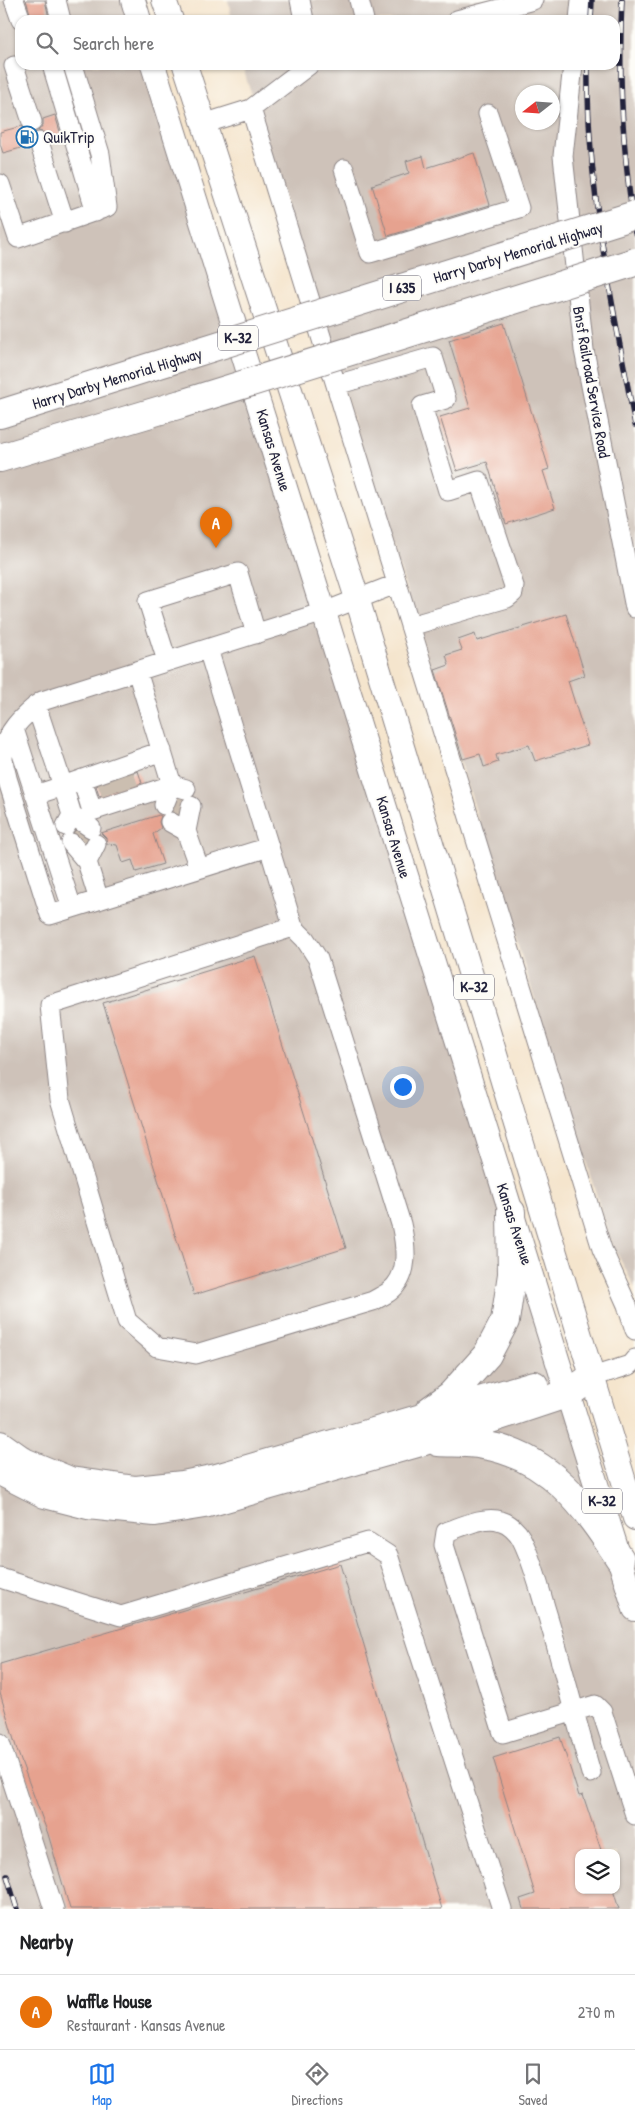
<!DOCTYPE html>
<meta charset="utf-8">
<style>
body{margin:0;font-family:"Patrick Hand",sans-serif;background:#f2f2f2;color:#202124}
.controls{position:absolute;right:15px;bottom:15px;display:grid;overflow:hidden;border-radius:10px;box-shadow:0 1px 4px #0004}
.controls button{width:45px;height:45px;display:grid;place-items:center;padding:0;border:0;border-bottom:1px solid #e0e0e0;background:#fff;color:#202124;font:25px sans-serif}
.compass{position:absolute;left:515px;top:85px;width:45px;height:45px;border-radius:50%;background:#fff;box-shadow:0 1px 4px #0004;rotate:253deg}
.you{position:absolute;left:402px;top:1086px;width:18px;height:18px;margin:-12px;border:4px solid #fff;border-radius:50%;background:#1a73e8;box-shadow:0 0 0 8px #1a73e833}
.badge{display:grid;place-items:center;width:32px;height:32px;border-radius:50%;background:#1a73e8;color:#fff;font-size:16px;font-weight:700}
.pin{position:absolute;translate:-50% -41px;filter:drop-shadow(0 1px 2px #0008)}
.pin::after{content:'';position:absolute;top:26px;width:18px;height:15px;background:inherit;clip-path:polygon(0 0,100% 0,50% 100%)}
.list{margin:0;padding:0;list-style:none}
h2{display:flex;justify-content:space-between;align-items:center;height:65px;margin:0;padding:0 20px;font-size:21px}
h2 small{font-size:16px;font-weight:400;color:#757577}
.list li{display:grid;grid-template-columns:32px 1fr auto;gap:15px;align-items:center;box-sizing:border-box;height:75px;padding:0 20px;border-top:1px solid #e0e0e0}
.list b{display:block;font-size:19px;white-space:nowrap}
.list p{margin:0;font-size:16px;white-space:nowrap;color:#757577}
.list em{font-size:16px;font-style:normal;color:#757577}
.icon{flex:none;width:28px;height:28px;fill:none;stroke:currentColor;stroke-width:2;stroke-linecap:round;stroke-linejoin:round}
.map{position:relative;flex:none;width:635px;height:1909px;overflow:hidden}
.search{position:absolute;background:#fff;box-shadow:0 1px 4px #0004;left:15px;right:15px;top:15px;height:55px;display:flex;align-items:center;gap:12px;box-sizing:border-box;padding:0 18px;border-radius:15px;color:#757577;font-size:19px}
.sheet{height:140px;background:#fff}
nav{display:flex;justify-content:space-around;align-items:center;box-sizing:border-box;height:70px;border-top:1px solid #e0e0e0;background:#fff;font-size:14px;color:#757577}
nav a{display:grid;justify-items:center;gap:2px}
nav .on{color:#1a73e8}
.map>svg:first-child{display:block}
</style>
<div class="map">
<svg width="635" height="1909" viewBox="0 0 635 1909">
<rect width="100%" height="100%" fill="#fdfcf7"/>
<filter id="ink" filterUnits="userSpaceOnUse"><feTurbulence type="fractalNoise" baseFrequency=".02" numOctaves="2"/><feDisplacementMap in="SourceGraphic" scale="10" xChannelSelector="R" yChannelSelector="G"/><feConvolveMatrix kernelMatrix="1 2 1 2 8 2 1 2 1" color-interpolation-filters="sRGB"/></filter>
<filter id="wash" filterUnits="userSpaceOnUse"><feTurbulence type="fractalNoise" baseFrequency=".0096" numOctaves="4" result="noise"/><feDisplacementMap in="SourceGraphic" scale="20" xChannelSelector="R" yChannelSelector="G"/><feGaussianBlur stdDeviation="1.12" result="paint"/><feColorMatrix in="noise" values="0 0 0 0 0 0 0 0 0 0 0 0 0 0 0 0 0 1.4 0 .05"/><feComposite in="paint" operator="in"/></filter>
<g filter="url(#wash)">
<rect width="100%" height="100%" fill="#f5e5cd"/>
<path fill="#cec2b9" fill-rule="evenodd" d="M0,0h133l6,20h-119v45h133l482,1561v283h-635zM579,1853h37v37h-37z
M228,0h407v1288l-24,-46 -369,-1177h373v-45h-383zM522,92h30v30h-30z"/>
<g id="blocks">
<path fill="#e6a28f" d="M26,0h19l4,18 -17,2z
M55,115l6,20 -11,4 -4,-6 -8,-2 5,-6v-6z
M22,126l3,5 8,2 -5,6v7l-25,7 -3,-9v-12z
M474,153l16,52 -102,31 -16,-51 37,-12 -3,-12 17,-5 3,12z
M504,323l45,146 -6,2 12,37 -49,16 -19,-62 -30,9 -17,-54 30,-9 -21,-68z
M566,614l19,61 -17,6 20,64 -53,16 -6,-16 -33,10 2,7 -14,5 -4,-13 -17,5 -28,-89 14,-5 -3,-10 16,-5 -4,-10 17,-6 2,7z
M138,771l4,12 -43,13 -3,-10z
M159,815l2,1 -2,6 2,6 -8,6 10,30 -27,8 -4,-12 -9,3 -6,-18 -10,-1 -1,-6 -5,-5z
M255,956l91,292 -152,47 -91,-292z
M340,1564l102,345h-372l-22,-75 -31,-84 -17,-57v-29z
M560,1737l19,59 4,-1 19,58h-23v37h34l6,19h-96l-3,-10 15,-5 -42,-136z"/>
</g>
</g>
<g filter="url(#ink)">
<use href="#blocks" fill-opacity="0" stroke="#8c8484" stroke-width="1"/>
<g fill="none" stroke-linecap="round" stroke-linejoin="round">
<path stroke="#cbbeb0" stroke-width="19" stroke-dasharray="19 9" stroke-linecap="butt" d="M124,774l5,14
M106,780l5,13
M176,796l5,17
M76,827l5,16"/>
<g stroke="#8c8484" stroke-width="21">
<path id="minor" d="M14,0l7,20
M56,0l5,20
M300,0l4,20
M359,0l5,20
M457,20l76,-20
M579,20l2,-20
M52,65l44,147
M573,65l-10,91 21,194 51,258
M14,66l18,56
M251,109l58,-44
M203,124l48,-15 351,1140 25,56 8,25
M39,142l26,81
M344,169l26,84 149,-45 -31,-94
M0,184l18,54 89,-31 -7,-53 -27,-89
M336,385l97,-28 13,42 -24,7 26,85 31,-10 35,105 -1,7 -6,5 -97,28
M208,649l61,198 -219,68 -43,-137c-1,-6 -4,-13 -4,-20 0,-25 21,-43 39,-57l282,-89 72,-28
M167,661l-19,-60 90,-28 18,61
M137,671l35,114 -8,20
M36,705l27,81 99,-35
M14,729l58,179
M82,779l10,32 80,-26 14,4
M35,795l28,-9 9,29 -6,11
M72,815l19,13
M170,822l16,9 13,37
M186,831l5,-25
M71,843l16,19 12,38
M269,847l24,80 12,12 13,20 83,265c5,22 9,51 -11,67 -5,4 -12,7 -17,10l-177,53 -39,-7 -30,-26 -67,-222 -10,-94 243,-78
M87,862l9,-18
M592,1377l38,-12 5,-6
M0,1578l121,38 247,-74 20,13 114,354
M0,1743l54,166
M591,1773c-16,-55 -29,-111 -46,-166 -7,-23 -13,-48 -24,-69 -4,-7 -12,-15 -20,-17 -16,-6 -40,6 -55,11l-2,13 59,188 92,-28 7,7 33,103"/>
</g>
<g stroke="#8c8484" stroke-width="26">
<path id="major" d="M133,0l6,20
M164,0l7,20
M153,65l482,1544
M185,65l172,533 278,920"/>
</g>
<g stroke="#8c8484" stroke-width="30">
<path id="highway" d="M0,414l169,-53
M0,458l181,-54
M429,1411l22,-16 36,-40 18,-34 7,-47 -1,-62
M438,1442c15,1 31,0 45,3 67,11 102,61 137,114
M0,1445l24,17 46,19 66,9 47,-5 34,-7 317,-93
M0,1471l45,23 43,11 67,7 49,-8 220,-63 145,-48 23,-16"/>
</g>
<use href="#minor" stroke="#fff" stroke-width="19"/>
<use href="#major" stroke="#fff" stroke-width="24"/>
<use href="#highway" stroke="#fff" stroke-width="28"/>
<g stroke="#22223b" stroke-width="5.5">
<path id="rail" d="M622,0c-4,79 1,155 13,233
M591,20l1,-20
M588,65c-2,122 25,241 47,360
M7,1876l10,33"/>
</g>
<use href="#rail" stroke="#fdfcf7" stroke-width="4" stroke-dasharray="11" stroke-linecap="butt"/>
<g stroke="#8c8484" stroke-width="30" stroke-linecap="butt">
<path id="highway-bridge" d="M169,361l466,-146
M181,404l454,-142"/>
</g>
<use href="#highway-bridge" stroke="#fff" stroke-width="28"/>
</g>
</g>
<defs>
<g id="fuel-ring" transform="scale(1.125)"><circle r="9.5" fill="#fdfcf7" stroke="#1f6fb2" stroke-width="1.5"/><path d="M-5.5-6h7V0h2V4h1.3V-2.5L3-4.5l.8-.8L6-3V5H2.5V1h-1V6h-7ZM-4.2-4.7v3.2H.2V-4.7Z" fill="#1f6fb2"/></g>
</defs>
<g fill-rule="evenodd">
<use href="#fuel-ring" x="27" y="137"/>
</g>
<g text-anchor="middle" stroke-width="4" stroke-linejoin="round" paint-order="stroke">
<g fill="#fdfcf7" stroke="#646373" stroke-width="1">
<rect x="383" y="275.5" width="38" height="25" rx="4"/>
<rect x="218" y="325.5" width="40" height="25" rx="4"/>
<rect x="454" y="974.5" width="40" height="25" rx="4"/>
<rect x="582" y="1488.5" width="40" height="25" rx="4"/>
</g>
<g font-size="15" font-weight="bold" fill="#22223b">
<text x="402" y="293">I 635</text>
<text x="238" y="343">K-32</text>
<text x="474" y="992">K-32</text>
<text x="602" y="1506">K-32</text>
</g>
<g font-size="16" fill="#22223b" stroke="#fdfcf7" text-anchor="start">
<text x="43" y="143">QuikTrip</text>
</g>
<g font-size="16" fill="#22223b" stroke="#fdfcf7">
<text transform="translate(518 252) rotate(-17)" y="6">Harry Darby Memorial Highway</text>
<text transform="translate(117 378) rotate(-17)" y="6">Harry Darby Memorial Highway</text>
<text transform="translate(592 382) rotate(80)" y="6">Bnsf Railroad Service Road</text>
<text transform="translate(274 450) rotate(73)" y="6">Kansas Avenue</text>
<text transform="translate(394 837) rotate(73)" y="6">Kansas Avenue</text>
<text transform="translate(515 1224) rotate(72)" y="6">Kansas Avenue</text>
</g>
</g>
</svg>
<div class="controls">
<button><svg class="icon" aria-label="layers" viewBox="0 0 24 24"><path d="M12 4l9 5-9 5-9-5zM3 14l9 5 9-5"/></svg></button>
</div>
<svg class="compass" viewBox="-18 -18 36 36"><path d="M0-13l5 13h-10z" fill="#e53935"/><path d="M0 13l5-13h-10z" fill="#757577"/></svg>
<div class="you"></div>
<div class="pin badge" style="left:216px;top:548px;background:#e8710a">A</div>
<div class="search"><svg class="icon" aria-label="search" viewBox="0 0 24 24"><circle cx="10" cy="10" r="6"/><path d="M15 15l6 6"/></svg>Search here</div>
</div>
<section class="sheet">
<h2>Nearby<small></small></h2>
<ul class="list">
<li><span class="badge" style="background:#e8710a">A</span><div><b>Waffle House</b><p>Restaurant · Kansas Avenue</p></div><em>270 m</em></li>
</ul>
</section>
<nav>
<a class="on"><svg class="icon" aria-label="map" viewBox="0 0 24 24"><path d="M3 6l6-2 6 2 6-2v14l-6 2-6-2-6 2zM9 4v14M15 6v14"/></svg>Map</a>
<a><svg class="icon" aria-label="directions" viewBox="0 0 24 24"><path d="M12 3l9 9-9 9-9-9zM9 14v-3h6M13 9l2 2-2 2"/></svg>Directions</a>
<a><svg class="icon" aria-label="saved" viewBox="0 0 24 24"><path d="M7 4h10v16l-5-4-5 4z"/></svg>Saved</a>
</nav>
